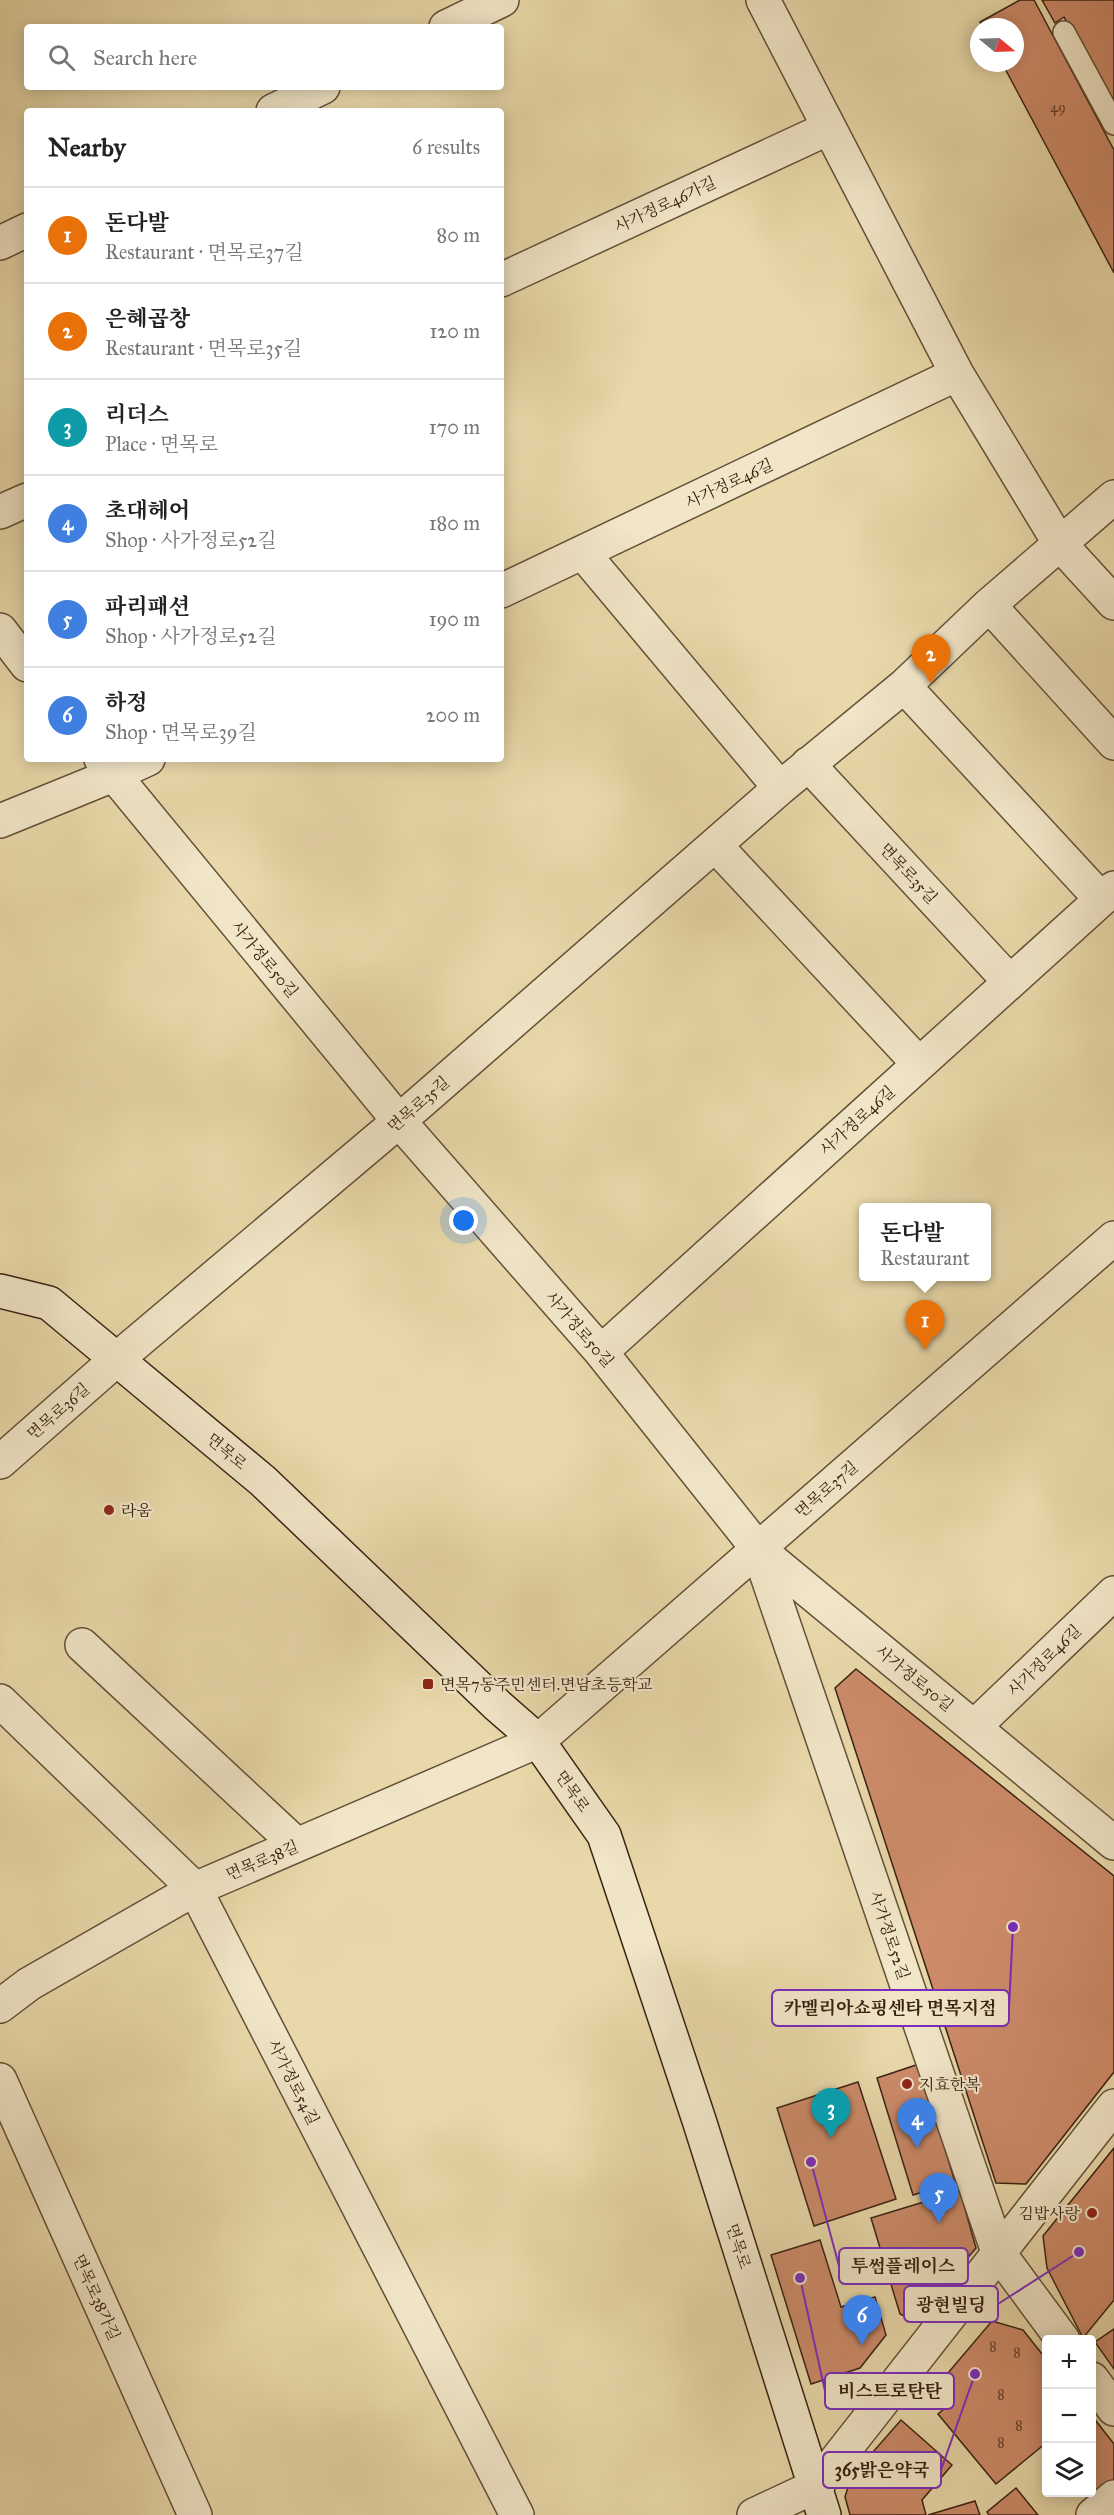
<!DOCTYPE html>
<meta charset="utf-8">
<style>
body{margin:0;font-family:"IM FELL Great Primer","Noto Serif KR",serif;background:#f2f2f2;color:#222}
.controls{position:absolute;right:18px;bottom:18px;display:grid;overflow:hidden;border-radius:6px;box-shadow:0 3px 15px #0003}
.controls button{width:54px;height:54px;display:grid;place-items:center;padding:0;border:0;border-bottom:2px solid #e0e0e0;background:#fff;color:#222;font:30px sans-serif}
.compass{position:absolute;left:970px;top:18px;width:54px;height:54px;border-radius:50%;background:#fff;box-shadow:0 3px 15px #0003;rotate:109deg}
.you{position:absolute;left:464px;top:1221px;width:21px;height:21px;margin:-15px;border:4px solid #fff;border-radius:50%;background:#1a73e8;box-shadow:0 0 0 9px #1a73e833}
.badge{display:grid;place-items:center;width:39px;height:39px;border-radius:50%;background:#8f2418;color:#fff;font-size:20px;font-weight:700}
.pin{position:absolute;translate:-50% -50px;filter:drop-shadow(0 2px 3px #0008)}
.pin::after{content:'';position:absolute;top:32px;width:21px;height:18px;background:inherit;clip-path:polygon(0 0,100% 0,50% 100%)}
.popup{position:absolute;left:859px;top:1203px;width:132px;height:78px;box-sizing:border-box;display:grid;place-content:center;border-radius:6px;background:#fff;filter:drop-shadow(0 2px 4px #0005);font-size:20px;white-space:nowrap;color:#767676}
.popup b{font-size:22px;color:#222}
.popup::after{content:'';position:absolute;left:50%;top:100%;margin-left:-12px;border:12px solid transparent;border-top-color:#fff}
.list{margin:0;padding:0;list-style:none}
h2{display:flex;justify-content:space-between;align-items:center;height:78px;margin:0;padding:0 24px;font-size:26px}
h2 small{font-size:20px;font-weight:400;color:#767676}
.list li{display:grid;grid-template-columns:39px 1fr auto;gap:18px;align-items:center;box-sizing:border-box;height:96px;padding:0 24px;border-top:2px solid #e0e0e0}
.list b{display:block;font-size:22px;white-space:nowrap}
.list p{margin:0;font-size:20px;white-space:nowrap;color:#767676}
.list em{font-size:20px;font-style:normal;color:#767676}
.icon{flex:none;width:33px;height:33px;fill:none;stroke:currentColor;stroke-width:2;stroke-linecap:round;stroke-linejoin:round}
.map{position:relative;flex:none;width:1114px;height:2515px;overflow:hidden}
.search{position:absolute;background:#fff;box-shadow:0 3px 15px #0003;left:24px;top:24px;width:480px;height:66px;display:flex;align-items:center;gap:15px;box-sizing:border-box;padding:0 21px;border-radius:6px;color:#767676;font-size:22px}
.panel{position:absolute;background:#fff;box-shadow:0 3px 15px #0003;left:24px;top:108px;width:480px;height:654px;border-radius:6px}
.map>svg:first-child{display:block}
</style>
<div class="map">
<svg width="1114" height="2515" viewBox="0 0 1114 2515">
<rect width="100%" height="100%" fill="#e9d9aa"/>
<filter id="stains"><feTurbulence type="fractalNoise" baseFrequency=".00333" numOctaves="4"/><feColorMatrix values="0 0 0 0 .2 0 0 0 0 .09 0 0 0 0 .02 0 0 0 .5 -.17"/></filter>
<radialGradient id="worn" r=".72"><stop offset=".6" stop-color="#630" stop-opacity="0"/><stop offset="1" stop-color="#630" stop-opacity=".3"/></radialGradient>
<path fill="#cd8b6a" stroke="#382213" stroke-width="1.5" d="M1020,0h14l80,150v123l-112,-210h13v-36h-32l-3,-5z
M1042,0h72v102l-50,-85 -9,6z
M856,1669l258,207v196l-88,112 -30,-1 -161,-495z
M919,2064l36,118 -42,13 -36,-117z
M858,2082l38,117 -82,27 -37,-118z
M1114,2148v152l-31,38 -36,-70 -4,-32z
M960,2191l16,57 -62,73 -14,-7 -29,-96z
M820,2240l21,67 34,-10 11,38 -26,33 -49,16 -40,-129z
M992,2321l31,9 23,29v84l-50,41 -58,-70 14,-12 -15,-16z
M1114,2329v40l-19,-27z
M901,2420l51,45 -30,35 4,15h-76l-5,-18 6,-20z
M1096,2421l18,23v39l-21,16 -5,-7h4v-67z
M1016,2488l22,27h-49l-2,-3z
M975,2501l5,14h-52z"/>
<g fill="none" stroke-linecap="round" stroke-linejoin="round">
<g stroke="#645039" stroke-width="24">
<path id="lane" d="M1064,32l50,92"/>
</g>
<g stroke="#645039" stroke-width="36">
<path id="street" d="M763,0l194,374 103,170 54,59
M446,27l56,-27
M273,111l50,-24
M0,243l27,-13
M501,280l328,-152
M0,512l27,-12
M583,553l197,235
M501,591l456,-217
M989,605l125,138
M0,630l27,35
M904,686l197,213
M101,759l298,362 202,231 157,197 356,294
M808,764l202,218
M0,821l113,-46 35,-16
M715,845l204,219
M601,1352l513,-464
M0,1462l117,-103 282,-238 381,-333 124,-102 85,-81 125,-108
M758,1549l240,703 65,88
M82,1645l215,200
M0,1701l195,188 322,626
M974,1727l140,-134
M0,2006l29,-22 166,-95 343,-148 576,-503
M0,2080l195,435
M1092,2379l22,30
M754,2515l62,-29 298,-380
M1093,2515l21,-18"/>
</g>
<g stroke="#382213" stroke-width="36">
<path id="secondary" d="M0,1291l49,12 214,178 234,224 41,36 66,94 95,285 125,395"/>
</g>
<use href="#lane" stroke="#f1e6c8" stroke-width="21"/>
<use href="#street" stroke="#f1e6c8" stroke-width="33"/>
<use href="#secondary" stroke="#f1e6c8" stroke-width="33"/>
</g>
<g fill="#8f2418" stroke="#f1e6c8" stroke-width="2">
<circle cx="109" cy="1510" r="6"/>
<rect x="422" y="1678" width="12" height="12" rx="3"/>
<circle cx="907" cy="2084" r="6"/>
<circle cx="1092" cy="2213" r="6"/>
</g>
<g text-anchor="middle" stroke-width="4.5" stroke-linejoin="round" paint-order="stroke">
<g font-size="14" fill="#5d3c29">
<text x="1058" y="112">49</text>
<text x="993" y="2351">8</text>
<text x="1017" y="2357">8</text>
<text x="1001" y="2399">8</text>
<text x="1019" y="2430">8</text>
<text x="1001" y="2447">8</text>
</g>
<g font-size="16" fill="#382213" stroke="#f1e6c8">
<text transform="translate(665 204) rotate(-25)" y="6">사가정로46가길</text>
<text transform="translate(729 483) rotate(-25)" y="6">사가정로46길</text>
<text transform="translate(909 873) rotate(47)" y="6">면목로35길</text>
<text transform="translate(265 959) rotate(50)" y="6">사가정로50길</text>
<text transform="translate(418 1104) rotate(-41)" y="6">면목로35길</text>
<text transform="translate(857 1120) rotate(-42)" y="6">사가정로46길</text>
<text transform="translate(580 1329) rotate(49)" y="6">사가정로50길</text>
<text transform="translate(58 1411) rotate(-41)" y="6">면목로36길</text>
<text transform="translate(227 1451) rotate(40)" y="6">면목로</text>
<text transform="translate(826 1489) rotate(-41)" y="6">면목로37길</text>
<text transform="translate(1044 1660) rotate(-44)" y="6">사가정로46길</text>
<text transform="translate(915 1678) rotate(39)" y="6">사가정로50길</text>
<text transform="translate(573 1791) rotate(55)" y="6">면목로</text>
<text transform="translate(262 1860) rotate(-23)" y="6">면목로38길</text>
<text transform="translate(890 1935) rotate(71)" y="6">사가정로52길</text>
<text transform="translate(294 2082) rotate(63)" y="6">사가정로54길</text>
<text transform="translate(739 2246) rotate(72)" y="6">면목로</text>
<text transform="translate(97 2297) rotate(66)" y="6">면목로38가길</text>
</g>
<g font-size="16" fill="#382213" stroke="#f1e6c8" text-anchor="start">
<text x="121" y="1516">라움</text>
<text x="440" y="1690">면목7동주민센터.면남초등학교</text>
<text x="919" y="2090">지효한복</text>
<text x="1080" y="2219" text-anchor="end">김밥사랑</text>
</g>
</g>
<path fill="none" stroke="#7b2cbf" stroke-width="2" d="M1013 1927L1009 2008M811 2162L839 2266M1079 2252L998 2304M800 2278L825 2391M975 2374L941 2470"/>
<g fill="#7b2cbf" stroke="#f1e6c8" stroke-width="2">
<circle cx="1013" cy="1927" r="6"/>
<circle cx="811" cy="2162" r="6"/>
<circle cx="1079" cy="2252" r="6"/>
<circle cx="800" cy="2278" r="6"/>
<circle cx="975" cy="2374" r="6"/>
</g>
<g fill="#f1e6c8" stroke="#7b2cbf" stroke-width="2">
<rect x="772" y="1990" width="237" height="36" rx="6"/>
<rect x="839" y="2248" width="129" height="36" rx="6"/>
<rect x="904" y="2286" width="94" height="36" rx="6"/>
<rect x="825" y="2373" width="129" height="36" rx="6"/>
<rect x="823" y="2452" width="118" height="36" rx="6"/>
</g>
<g font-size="18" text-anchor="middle" font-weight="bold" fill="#382213">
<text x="890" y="2014">카멜리아쇼핑센타 면목지점</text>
<text x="903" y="2272">투썸플레이스</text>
<text x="951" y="2311">광현빌딩</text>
<text x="890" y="2397">비스트로탄탄</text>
<text x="882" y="2476">365밝은약국</text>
</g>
<rect width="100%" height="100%" filter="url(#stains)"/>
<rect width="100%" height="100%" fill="url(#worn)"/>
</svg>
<div class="controls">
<button>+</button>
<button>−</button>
<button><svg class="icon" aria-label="layers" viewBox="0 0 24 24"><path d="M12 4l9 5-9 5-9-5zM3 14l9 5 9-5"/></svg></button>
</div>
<svg class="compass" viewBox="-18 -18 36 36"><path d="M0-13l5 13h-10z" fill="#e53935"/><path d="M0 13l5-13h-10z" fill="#767676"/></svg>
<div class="you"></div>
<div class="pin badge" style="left:925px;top:1350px;background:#e8710a">1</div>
<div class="popup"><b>돈다발</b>Restaurant</div>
<div class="pin badge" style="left:931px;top:684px;background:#e8710a">2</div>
<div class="pin badge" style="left:831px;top:2138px;background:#0f9aa8">3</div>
<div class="pin badge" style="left:917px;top:2148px;background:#3f7fe0">4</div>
<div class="pin badge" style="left:939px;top:2223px;background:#3f7fe0">5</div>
<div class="pin badge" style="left:862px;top:2345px;background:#3f7fe0">6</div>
<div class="search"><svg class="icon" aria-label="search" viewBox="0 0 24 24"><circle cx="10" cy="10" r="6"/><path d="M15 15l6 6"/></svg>Search here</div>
<section class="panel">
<h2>Nearby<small>6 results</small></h2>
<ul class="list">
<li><span class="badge" style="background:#e8710a">1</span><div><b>돈다발</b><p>Restaurant · 면목로37길</p></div><em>80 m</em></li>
<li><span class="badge" style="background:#e8710a">2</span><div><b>은혜곱창</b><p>Restaurant · 면목로35길</p></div><em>120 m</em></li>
<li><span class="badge" style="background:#0f9aa8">3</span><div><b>리더스</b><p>Place · 면목로</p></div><em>170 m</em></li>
<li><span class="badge" style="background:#3f7fe0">4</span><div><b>초대헤어</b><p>Shop · 사가정로52길</p></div><em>180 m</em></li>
<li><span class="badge" style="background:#3f7fe0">5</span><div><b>파리패션</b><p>Shop · 사가정로52길</p></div><em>190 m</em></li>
<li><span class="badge" style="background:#3f7fe0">6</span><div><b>하정</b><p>Shop · 면목로39길</p></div><em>200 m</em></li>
</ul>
</section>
</div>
